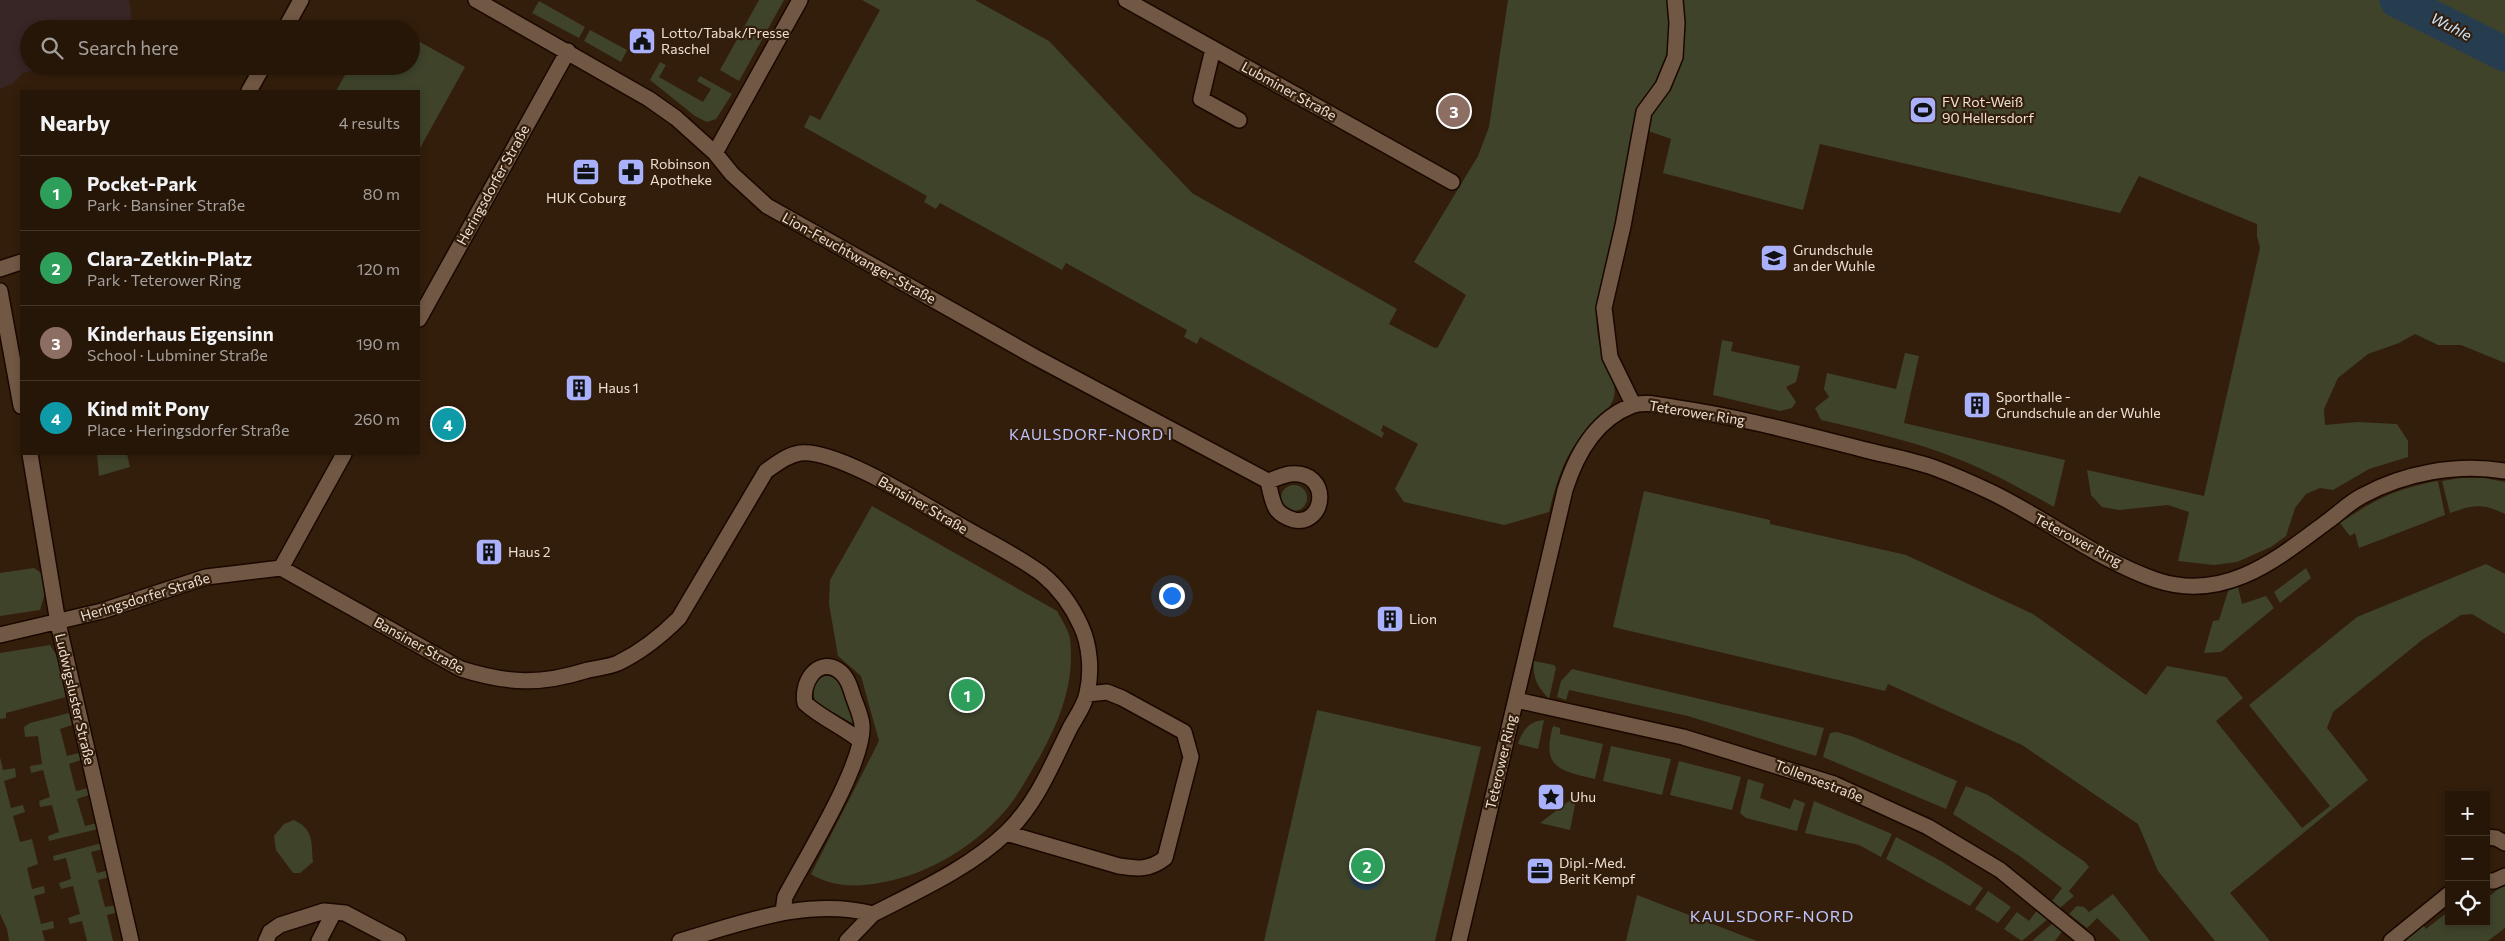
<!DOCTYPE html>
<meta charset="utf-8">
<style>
body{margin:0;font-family:Commissioner,sans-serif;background:#2e1f12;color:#f1f3f6}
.controls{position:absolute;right:15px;bottom:15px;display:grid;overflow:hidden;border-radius:0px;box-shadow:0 2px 8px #0003}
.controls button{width:45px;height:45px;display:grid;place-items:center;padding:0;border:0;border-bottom:1px solid #423529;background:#261608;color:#f1f3f6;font:25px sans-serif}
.you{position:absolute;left:1171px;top:595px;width:18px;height:18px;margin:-12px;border:4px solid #fff;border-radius:50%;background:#1a73e8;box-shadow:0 0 0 8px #1a73e833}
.badge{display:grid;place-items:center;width:32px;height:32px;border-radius:50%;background:#7c3aed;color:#fff;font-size:16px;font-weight:700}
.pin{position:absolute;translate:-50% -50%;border:2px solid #fff;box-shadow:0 1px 5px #0006}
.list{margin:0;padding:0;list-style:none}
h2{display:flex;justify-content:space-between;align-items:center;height:65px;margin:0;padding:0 20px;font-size:21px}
h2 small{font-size:16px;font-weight:400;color:#a49f9c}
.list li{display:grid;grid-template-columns:32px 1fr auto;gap:15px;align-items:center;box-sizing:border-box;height:75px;padding:0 20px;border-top:1px solid #423529}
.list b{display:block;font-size:19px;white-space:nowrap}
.list p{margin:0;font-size:16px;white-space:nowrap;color:#a49f9c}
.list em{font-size:16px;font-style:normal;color:#a49f9c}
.icon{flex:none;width:28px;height:28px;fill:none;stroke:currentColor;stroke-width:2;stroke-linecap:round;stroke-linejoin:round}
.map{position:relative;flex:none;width:2505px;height:941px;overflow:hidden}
.search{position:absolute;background:#261608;box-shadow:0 2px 8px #0003;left:20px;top:20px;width:400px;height:55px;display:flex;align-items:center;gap:12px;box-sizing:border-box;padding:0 18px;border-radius:28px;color:#a49f9c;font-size:19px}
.panel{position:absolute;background:#261608;box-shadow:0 2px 8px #0003;left:20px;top:90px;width:400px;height:365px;border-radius:0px}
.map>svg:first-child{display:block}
</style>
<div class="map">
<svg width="2505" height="941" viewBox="0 0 2505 941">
<rect width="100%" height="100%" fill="#331e0b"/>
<path fill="#382526" d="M0,0h129l4,29h-104v37h21l-27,7 -11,11 -12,5z"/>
<path fill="#3e432a" d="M759,0h25l-45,81 -19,-11z
M862,0h113l74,41 143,152 205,116 -8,15 46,24 3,-1 28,-52 -52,-33 64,-106 11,-29 19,-127h997v363l-44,-18h-23l-23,-11 -16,9 -31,11 -30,24 -14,31 1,16 32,-3 40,2 11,17v16l-39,12 -36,21 -13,-2 -14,6 -11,14 -9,28 -15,11 -34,15 -23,3 -36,-4 11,-49 -21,-7 -49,5 -17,-3 -11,-12 -4,-25 117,26 56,-248 -3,-12v-12l-118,-48 -19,37 -300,-69 -17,66 -140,-37 8,-34 -34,-12 -40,173c-1,17 -1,33 4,50 4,14 17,32 13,47 -4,16 -32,37 -43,54 -11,18 -17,41 -22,61l-45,13 -100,-23 -9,-13 23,-45 -35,-19 -2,6 3,2 -2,5 -182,-101 -3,7 -13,-7 3,-7 -121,-67 -4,7 -122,-67 -4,6 -12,-7 3,-6 -123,-69 6,-12 10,5 60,-110z
M539,1l46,26 -6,11 -47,-25z
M590,30l37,20 -6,12 -37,-21z
M411,37l54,30 -46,83v-59h-83l14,-25h61z
M660,62l6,3 -7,12 44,25 8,-13 -14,-8 3,-5 32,18 -16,25 -9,3 -12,-6 -45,-36z
M1722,340l11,2 -2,9 69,15 -4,16 -10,5 10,15 -4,6 -12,3 -67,-16z
M1905,353l14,3 -15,67 161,37 -11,47c-31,-17 -62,-35 -96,-48 -44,-18 -90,-28 -137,-39l-6,-12 14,-11 -5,-8 3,-16 69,16z
M97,454h30l3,13 -31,9z
M2460,478h24l21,4v32c-23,-11 -32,-9 -55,-1l-8,-32z
M2438,481l7,34 -86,33 -4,-15 -5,3 -10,-13c34,-23 57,-35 98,-42z
M1281 498a13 13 0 1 1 26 0a13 13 0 1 1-26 0Z
M1644,491l126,29v4l136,31 127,59 113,81 21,-29 59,11 17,21 -27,23 86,107 28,-22 -81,-101 108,-88 129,-53 19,10v60l-33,-20 -11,1 -39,25 -89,72 -6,16 41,52 -138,113 40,48h-55l-57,-70 -20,-47 -116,-79 -134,-61 -3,7 -272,-64z
M872,506l185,105c4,8 12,19 13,28 5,44 -10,81 -31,119 -11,18 -21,38 -35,54 -30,34 -75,62 -120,70 -25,5 -51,6 -73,-8l68,-133 -18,-65 -23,-20 -9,-52 1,-24z
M34,568l7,5 4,20 -5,17 -40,6v-43z
M2306,568l5,10 -31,25 -6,-11z
M2238,587l4,17 24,-8 8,12 -53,44 -17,1 9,-32 6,-1 10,-32z
M50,645l7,11 9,41 -60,16v5l-6,1v-66z
M1534,661l20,4 2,3 -7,31c-11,-12 -17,-21 -15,-38z
M1572,669l252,59 -8,28 -128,-40 -119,-26 -3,10 -9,-3 4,-16z
M825,674l9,2 11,12 9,36 -37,-19c-6,-12 -5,-25 8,-31z
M1317,710l164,37 -46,194h-171z
M69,713l3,12 -12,4 7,27 12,-3 2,7 -12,4 7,27 12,-3 1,7 -12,4 8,27 12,-3 1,6 -49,12 -1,-5 11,-4 -7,-27 -12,2 -1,-6 11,-4 -7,-27 -12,3 -1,-7 12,-2 -4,-28 -13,1 -1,-10 6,-4z
M1544,720l-6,29 -20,-5c4,-14 12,-23 26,-24z
M1553,726l7,2v6l43,10 -8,35c-35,-8 -54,-11 -42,-53z
M1837,732l17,5 103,44 -11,28 -123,-52 7,-24z
M1611,746l60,13 -9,36 -59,-14z
M0,757l3,13 12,-2 1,9 -12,4 7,27 12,-3 2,7 -12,4 7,26 12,-3 6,25 -11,4 5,21 12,-3 1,7 -11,3 7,28 12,-3 1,7 -12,3 3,10h-36l-2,-12 -7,-15z
M1679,761l62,16 -9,33 -62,-15z
M1748,779l16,5 -4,14 30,11 4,-10 11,4 -8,28 -51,-13 -6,-5z
M1966,786l22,9 97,67 4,5 -20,24 5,5 -14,12 -8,-7 10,-13 -41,-31 -68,-43z
M1577,795l-7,35 -30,-7z
M1814,801l78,33 -11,23 -22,-12 -54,-12z
M294,820c20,10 17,21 19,42l-13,11h-7l-17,-23 -2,-14 10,-12z
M1896,837l45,24 42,27 -13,18 -84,-47z
M102,843l1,6 -12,3 6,21 12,-3 1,7 -12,3 7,27 12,-2 2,7 -12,3 6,26h-26l-5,-20 -12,3 -2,-6 12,-4 -7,-28 -12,3 -2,-6 12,-4 -5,-21 -12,3 -1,-5z
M2505,883v45l-17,13h-86l21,-16 3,4 23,-18v11h37v-27h5z
M1988,891l23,16 -13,16 -23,-14z
M2113,894l37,47h-29l-24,-23 -10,10 -18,-14 8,-8 7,1 5,5z
M1637,895l120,46h-131z
M2038,909l11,9 -27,23 -18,-12 13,-17 12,9z
M2054,922l9,8 -8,11h-23z"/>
<path fill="#263d50" d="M1350 874a16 16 0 1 1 32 0a16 16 0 1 1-32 0Z"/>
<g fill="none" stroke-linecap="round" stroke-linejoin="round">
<path stroke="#263d50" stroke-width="35" d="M2397,0l108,54"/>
<g stroke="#1a0700" stroke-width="18">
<path id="minor" d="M476,0l173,99 27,19 39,35 17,21 35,32 268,151 233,124c2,9 4,22 9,29 5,6 10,8 17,10 32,6 38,-50 -4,-46 -7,1 -15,5 -22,7
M1126,0l326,182
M285,29l16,-29
M1213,49l-12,50 38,21
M249,91l14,-25
M715,153l85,-153
M0,269l21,-7
M0,291l21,115
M419,319l149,-268
M1633,404l-23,-47 -6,-49 19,-82 21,-114 19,-26 12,-29 2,-34 -2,-23
M30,454l28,169 73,318
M281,568l180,101c48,15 80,16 127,1 9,-2 21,-3 30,-7 23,-11 43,-27 61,-45l87,-147c10,-7 21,-16 34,-18 37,-5 129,55 163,74 26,15 55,29 79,47 17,14 30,32 39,52 9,19 11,46 6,67 -2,12 -11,24 -17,35 -18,36 -33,75 -63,104 -36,35 -89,59 -134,82 -66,-17 -130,9 -193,27
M281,568l63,-114
M0,635l102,-24 104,-34 75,-9
M1516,700l167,37 151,47 94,43 72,43 87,71
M1006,833l113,33c19,3 31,4 46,-8l26,-101 -7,-25 -62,-34 -15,-6 -20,2
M2486,837l10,1 9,5
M2486,881h8l11,-5
M783,912l2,-15c20,-38 80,-134 77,-172 -1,-10 -6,-20 -9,-29 -3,-10 -6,-20 -15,-26 -22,-13 -37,14 -33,33 16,15 37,23 54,37
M266,941l4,-9 10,-7 44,-14 21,2 53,28
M319,941l15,-29
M847,941l26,-27
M1459,941l106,-451c11,-35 30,-70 66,-84 13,-6 32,0 47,2 61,9 120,25 180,40 25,7 52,11 77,20 19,7 39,16 58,25 55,27 105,67 163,87 69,23 121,-21 172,-59 11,-8 22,-19 34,-25 42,-23 95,-33 143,-25
M2391,941l58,-47"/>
</g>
<use href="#minor" stroke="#715844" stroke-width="15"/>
</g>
<defs>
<g id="civic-square" transform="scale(1.4375)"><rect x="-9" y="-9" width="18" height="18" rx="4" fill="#a9b0fc" stroke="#331e0b"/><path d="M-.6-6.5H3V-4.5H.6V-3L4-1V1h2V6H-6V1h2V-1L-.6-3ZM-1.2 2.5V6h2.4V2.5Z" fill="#111"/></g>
<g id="stadium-square" transform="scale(1.4375)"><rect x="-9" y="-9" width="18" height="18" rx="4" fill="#a9b0fc" stroke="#331e0b"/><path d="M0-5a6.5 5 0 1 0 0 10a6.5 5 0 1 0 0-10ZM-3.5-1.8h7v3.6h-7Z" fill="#111"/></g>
<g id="office-square" transform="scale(1.4375)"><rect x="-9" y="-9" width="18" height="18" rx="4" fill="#a9b0fc" stroke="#331e0b"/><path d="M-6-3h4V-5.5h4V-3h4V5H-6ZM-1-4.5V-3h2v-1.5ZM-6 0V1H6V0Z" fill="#111"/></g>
<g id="pharmacy-square" transform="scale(1.4375)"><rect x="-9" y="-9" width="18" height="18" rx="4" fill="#a9b0fc" stroke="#331e0b"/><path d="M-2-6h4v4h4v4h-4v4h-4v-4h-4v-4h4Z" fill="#111"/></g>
<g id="school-square" transform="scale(1.4375)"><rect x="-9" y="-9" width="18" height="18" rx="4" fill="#a9b0fc" stroke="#331e0b"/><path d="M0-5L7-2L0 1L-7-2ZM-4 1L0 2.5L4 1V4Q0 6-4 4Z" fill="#111"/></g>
<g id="building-square" transform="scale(1.4375)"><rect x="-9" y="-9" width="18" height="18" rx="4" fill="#a9b0fc" stroke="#331e0b"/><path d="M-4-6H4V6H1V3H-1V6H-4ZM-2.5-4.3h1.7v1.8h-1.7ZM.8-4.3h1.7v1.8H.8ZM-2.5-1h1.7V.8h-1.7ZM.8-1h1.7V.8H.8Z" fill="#111"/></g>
<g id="sight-square" transform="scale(1.4375)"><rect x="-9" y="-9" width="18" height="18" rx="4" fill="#a9b0fc" stroke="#331e0b"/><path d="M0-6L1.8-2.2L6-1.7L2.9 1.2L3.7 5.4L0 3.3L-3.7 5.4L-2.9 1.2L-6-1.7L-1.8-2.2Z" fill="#111"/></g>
</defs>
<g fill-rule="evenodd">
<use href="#civic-square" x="642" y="41"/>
<use href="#stadium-square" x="1923" y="110"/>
<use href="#office-square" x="586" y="172"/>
<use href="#pharmacy-square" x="631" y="172"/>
<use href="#school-square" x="1774" y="258"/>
<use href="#building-square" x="579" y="388"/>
<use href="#building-square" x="1977" y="405"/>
<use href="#building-square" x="489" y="552"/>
<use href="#building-square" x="1390" y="619"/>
<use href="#sight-square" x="1551" y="797"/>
<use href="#office-square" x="1540" y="871"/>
</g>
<g text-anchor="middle" stroke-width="4.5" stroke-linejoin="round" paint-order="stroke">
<g font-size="14" fill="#eedfd3" stroke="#331e0b" text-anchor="start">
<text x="661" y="38">Lotto/Tabak/Presse<tspan x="661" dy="16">Raschel</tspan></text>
<text x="1942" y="107">FV Rot-Weiß<tspan x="1942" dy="16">90 Hellersdorf</tspan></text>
<text x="650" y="169">Robinson<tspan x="650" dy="16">Apotheke</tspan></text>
<text x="586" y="203" text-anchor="middle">HUK Coburg</text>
<text x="1793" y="255">Grundschule<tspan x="1793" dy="16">an der Wuhle</tspan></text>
<text x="598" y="393">Haus 1</text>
<text x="1996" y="402">Sporthalle -<tspan x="1996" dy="16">Grundschule an der Wuhle</tspan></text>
<text x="508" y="557">Haus 2</text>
<text x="1409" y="624">Lion</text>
<text x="1570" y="802">Uhu</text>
<text x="1559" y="868">Dipl.-Med.<tspan x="1559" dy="16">Berit Kempf</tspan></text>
</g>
<g font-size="14" fill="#eedfd3" stroke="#331e0b">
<text transform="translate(1289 91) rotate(29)" y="5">Lubminer Straße</text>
<text transform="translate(493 185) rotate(-61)" y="5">Heringsdorfer Straße</text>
<text transform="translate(859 258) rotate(29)" y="5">Lion-Feuchtwanger-Straße</text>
<text transform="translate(1697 413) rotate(9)" y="5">Teterower Ring</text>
<text transform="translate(923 505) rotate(30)" y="5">Bansiner Straße</text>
<text transform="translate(2078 540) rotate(28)" y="5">Teterower Ring</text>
<text transform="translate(145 597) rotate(-17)" y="5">Heringsdorfer Straße</text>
<text transform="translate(419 645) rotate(29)" y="5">Bansiner Straße</text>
<text transform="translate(75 699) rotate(77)" y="5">Ludwigsluster Straße</text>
<text transform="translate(1501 762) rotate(-77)" y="5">Teterower Ring</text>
<text transform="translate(1819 781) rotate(21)" y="5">Tollensestraße</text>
</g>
<g font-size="15" font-style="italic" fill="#c9e5fd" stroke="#331e0b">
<text transform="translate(2451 27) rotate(27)" y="5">Wuhle</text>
</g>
<g font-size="15" letter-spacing="1" fill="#bec5fe" stroke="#331e0b">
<text x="1091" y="440">KAULSDORF-NORD I</text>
</g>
<g font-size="16" letter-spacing="1" fill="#bec5fe" stroke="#331e0b">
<text x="1772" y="922">KAULSDORF-NORD</text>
</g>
</g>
</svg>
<div class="controls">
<button>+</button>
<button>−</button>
<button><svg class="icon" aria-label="locate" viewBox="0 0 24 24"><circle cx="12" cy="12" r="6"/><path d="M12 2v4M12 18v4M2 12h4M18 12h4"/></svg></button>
</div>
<div class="you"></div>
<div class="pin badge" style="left:967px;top:695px;background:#2e9e5b">1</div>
<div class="pin badge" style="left:1367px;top:866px;background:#2e9e5b">2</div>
<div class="pin badge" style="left:1454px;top:111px;background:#8d6e63">3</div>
<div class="pin badge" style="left:448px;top:424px;background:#0f9aa8">4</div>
<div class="search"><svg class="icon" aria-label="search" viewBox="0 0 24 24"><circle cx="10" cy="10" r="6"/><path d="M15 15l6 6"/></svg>Search here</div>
<section class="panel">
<h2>Nearby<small>4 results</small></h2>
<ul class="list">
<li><span class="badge" style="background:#2e9e5b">1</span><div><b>Pocket-Park</b><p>Park · Bansiner Straße</p></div><em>80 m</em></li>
<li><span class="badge" style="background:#2e9e5b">2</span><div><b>Clara-Zetkin-Platz</b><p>Park · Teterower Ring</p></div><em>120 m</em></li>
<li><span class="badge" style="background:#8d6e63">3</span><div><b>Kinderhaus Eigensinn</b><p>School · Lubminer Straße</p></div><em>190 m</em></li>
<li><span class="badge" style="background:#0f9aa8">4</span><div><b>Kind mit Pony</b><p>Place · Heringsdorfer Straße</p></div><em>260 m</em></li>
</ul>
</section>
</div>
